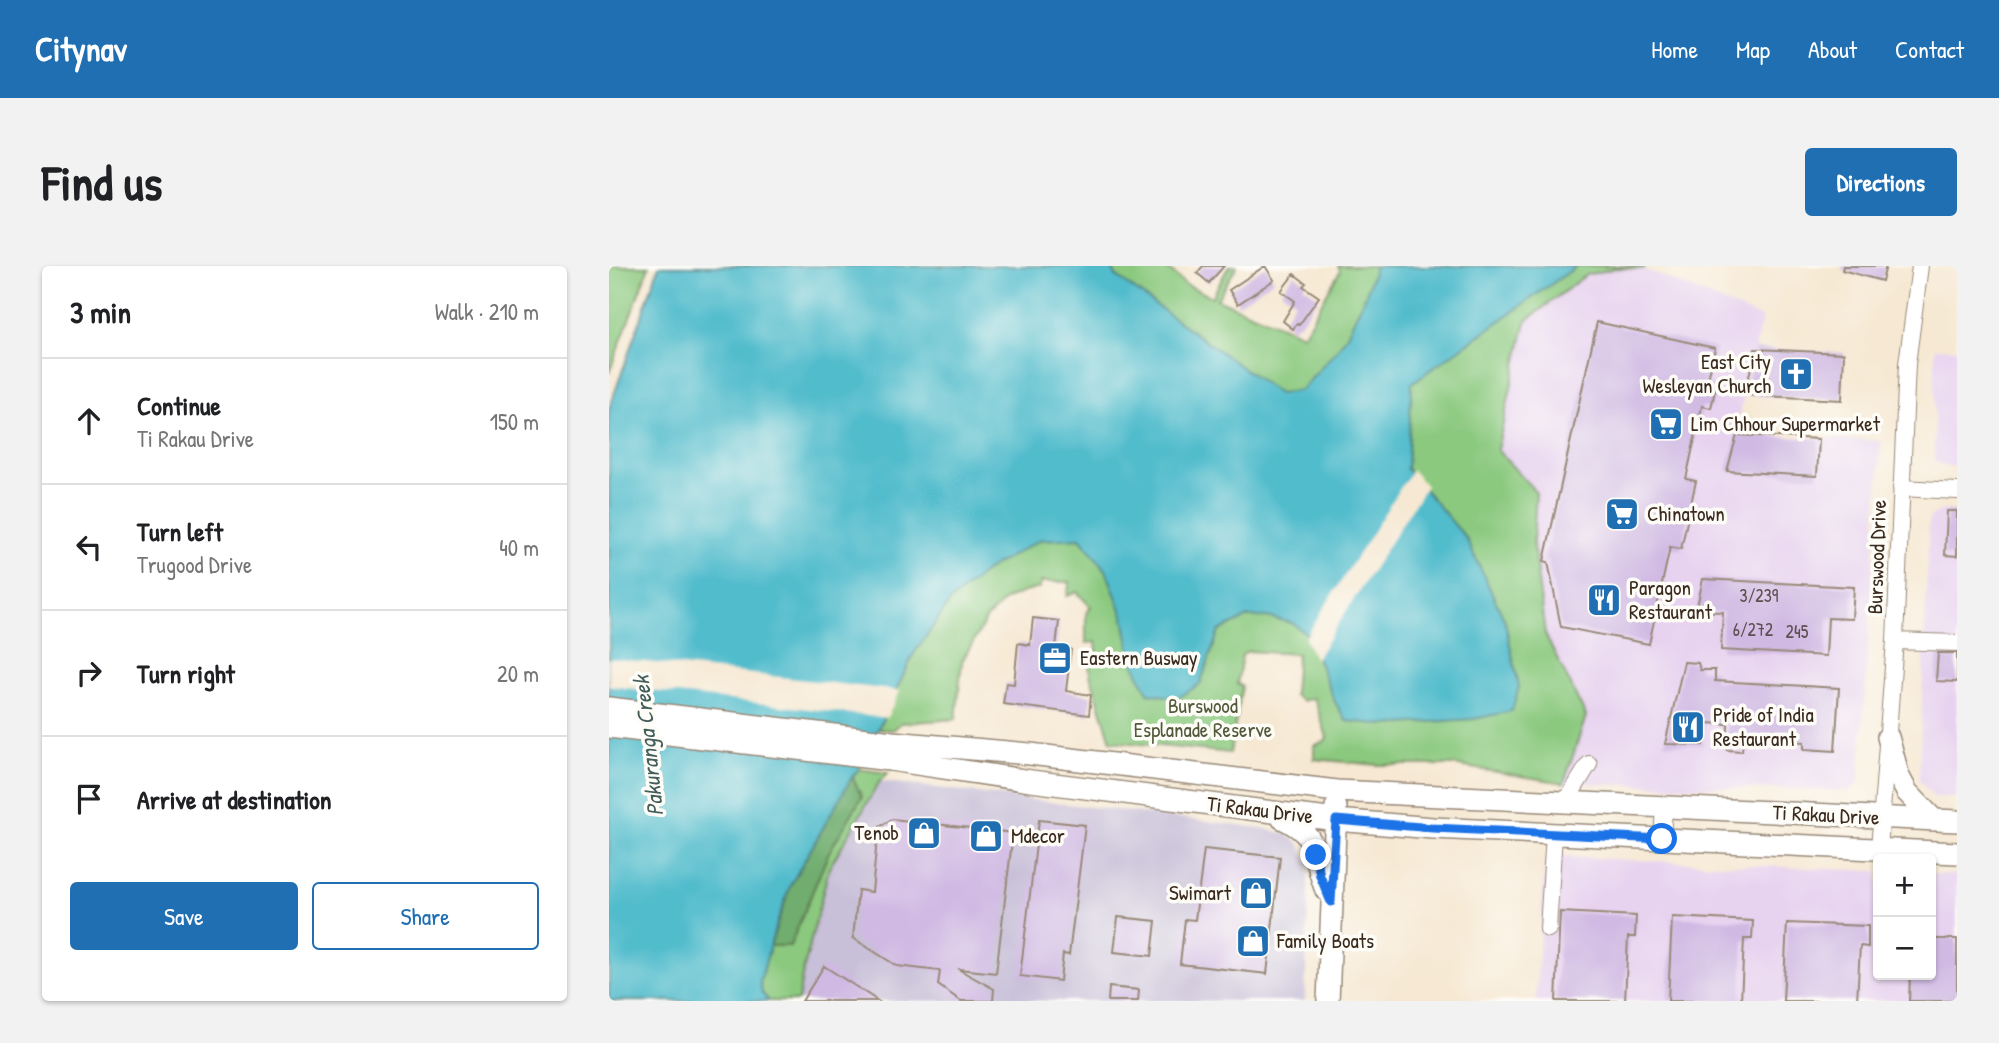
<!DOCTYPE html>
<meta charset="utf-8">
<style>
body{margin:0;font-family:"Patrick Hand",sans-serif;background:#f2f2f2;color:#202124}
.controls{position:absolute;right:21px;bottom:21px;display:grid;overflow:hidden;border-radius:7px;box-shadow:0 2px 5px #0004}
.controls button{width:63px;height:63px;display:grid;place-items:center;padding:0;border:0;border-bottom:2px solid #e0e0e0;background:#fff;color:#202124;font:35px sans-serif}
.stop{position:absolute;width:21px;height:21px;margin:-16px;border:5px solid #1a73e8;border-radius:50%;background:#fff}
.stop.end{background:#1a73e8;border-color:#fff;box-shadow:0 2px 7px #0008}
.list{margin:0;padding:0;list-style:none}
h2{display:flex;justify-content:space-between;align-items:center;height:91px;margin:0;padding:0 28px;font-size:30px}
h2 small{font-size:23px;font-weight:400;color:#757577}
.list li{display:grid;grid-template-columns:46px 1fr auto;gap:21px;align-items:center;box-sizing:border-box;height:126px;padding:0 28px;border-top:2px solid #e0e0e0}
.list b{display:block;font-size:26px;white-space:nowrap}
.list p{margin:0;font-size:23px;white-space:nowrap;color:#757577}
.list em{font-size:23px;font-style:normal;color:#757577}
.actions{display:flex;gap:14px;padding:21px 28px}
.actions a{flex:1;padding:16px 0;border:2px solid #1f6fb2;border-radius:7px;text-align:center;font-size:24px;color:#1f6fb2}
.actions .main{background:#1f6fb2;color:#fff}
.icon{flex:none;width:38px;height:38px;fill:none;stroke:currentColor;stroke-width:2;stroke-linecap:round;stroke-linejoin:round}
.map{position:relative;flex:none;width:1348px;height:735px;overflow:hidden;border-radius:7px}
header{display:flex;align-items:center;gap:42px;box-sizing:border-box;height:98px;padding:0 35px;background:#1f6fb2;color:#fff}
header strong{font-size:33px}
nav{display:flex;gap:38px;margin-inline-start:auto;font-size:24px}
.intro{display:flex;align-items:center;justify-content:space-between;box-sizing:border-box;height:168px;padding:0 42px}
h1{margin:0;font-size:49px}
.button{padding:18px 32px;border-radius:7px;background:#1f6fb2;color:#fff;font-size:24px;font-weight:700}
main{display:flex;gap:42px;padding:0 42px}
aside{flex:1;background:#fff;border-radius:7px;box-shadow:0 2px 5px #0004}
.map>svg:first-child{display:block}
</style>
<header>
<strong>Citynav</strong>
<nav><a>Home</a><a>Map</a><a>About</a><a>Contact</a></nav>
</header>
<div class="intro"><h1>Find us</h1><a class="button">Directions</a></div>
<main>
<aside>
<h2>3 min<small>Walk · 210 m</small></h2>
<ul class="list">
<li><svg class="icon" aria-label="ahead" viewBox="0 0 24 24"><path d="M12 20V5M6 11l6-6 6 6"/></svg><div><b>Continue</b><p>Ti Rakau Drive</p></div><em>150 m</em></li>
<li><svg class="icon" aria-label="left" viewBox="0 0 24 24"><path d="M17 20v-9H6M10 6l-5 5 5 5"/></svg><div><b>Turn left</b><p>Trugood Drive</p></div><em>40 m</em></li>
<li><svg class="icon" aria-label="right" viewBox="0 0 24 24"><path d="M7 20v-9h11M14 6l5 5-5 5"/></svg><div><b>Turn right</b></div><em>20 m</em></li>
<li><svg class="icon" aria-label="arrive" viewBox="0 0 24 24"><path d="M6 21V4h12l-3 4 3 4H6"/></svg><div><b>Arrive at destination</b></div></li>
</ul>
<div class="actions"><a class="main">Save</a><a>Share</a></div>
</aside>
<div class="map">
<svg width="1348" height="735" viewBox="0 0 1348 735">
<rect width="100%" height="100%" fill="#fdfcf7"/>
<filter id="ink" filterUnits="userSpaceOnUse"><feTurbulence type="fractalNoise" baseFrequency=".0143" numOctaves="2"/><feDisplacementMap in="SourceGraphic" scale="14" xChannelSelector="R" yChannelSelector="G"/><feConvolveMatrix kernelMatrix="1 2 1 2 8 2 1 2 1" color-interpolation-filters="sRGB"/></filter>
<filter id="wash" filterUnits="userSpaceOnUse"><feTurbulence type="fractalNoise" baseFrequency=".00686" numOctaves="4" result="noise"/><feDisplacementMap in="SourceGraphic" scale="28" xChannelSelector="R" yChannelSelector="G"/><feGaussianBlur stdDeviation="1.57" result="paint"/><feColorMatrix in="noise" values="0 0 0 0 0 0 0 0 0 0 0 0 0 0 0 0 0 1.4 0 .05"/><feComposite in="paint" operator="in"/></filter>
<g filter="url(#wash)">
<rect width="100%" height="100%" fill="#f6e8d2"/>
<path fill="#e7d2ef" d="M1007,2l27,1 119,49 -27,116 146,7 -22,342 -10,8 -285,-8 22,-67 -41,-82 -12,-91 3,-51 -39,-42 29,-129 60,-46z
M1326,82l22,1v118l-13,-1 -10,-6z
M1333,244l15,1v287l-23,-1 -15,-17 10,-262z
M936,590l333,15v104h53v-101l26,1v126h-421z"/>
<path fill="#c8bfd8" d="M271,515l382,47 24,6 13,9 9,21v38l-3,99h-507l4,-25 27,-108z"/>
<path fill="#8bc97f" stroke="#637a4e" stroke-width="2" d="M0,0h40l-40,107z
M194,0h362l20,18 27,13 17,-31h8l-20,33 86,36 37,-64 -2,-5h308l-3,3 -27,-1 -30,7 -60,46 -29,129 39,42 -3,51 12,91 41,82 -22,67 -111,-18h-74l-65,-6v-13l11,-5 2,-4 -13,-39 -12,3 -8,-6 3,-41 -49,-3 -6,4 -5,29 5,2 -12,67 -119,-12 -21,-67 -2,-20 9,-3 -1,-9 -10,1v-30l5,-6 -14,-15 -10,4 3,-14h-29l-1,6 -16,4 -18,7 -19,19 -25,43 -6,58 -55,4 -8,7 -15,-1 -19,40 29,4 -8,8 -51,87 -27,108 -4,25h-112z"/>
<path fill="#70ad6e" stroke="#566c46" stroke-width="2" d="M243,510l10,21 -33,55 -39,94h-20l20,-60z"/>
<path fill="#51bccc" stroke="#467375" stroke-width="2" d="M50,0h452l5,10 163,118 22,-4 36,-40 9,-13 20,-43 9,-28h202l-165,117 -5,86 59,69 39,83 14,66 -7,24 -38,8 -88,6 -40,-4 -11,-19 -27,-67 -16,-12 -25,-6h-19l-29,14 -19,53 -22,14 -30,-5 -16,-33 -8,-42 -18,-48 -26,-32 -40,2 -50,28 -38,31 -39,56 -54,114 -7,8 -62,109 -16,46 -14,50 2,11 7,8h-160v-592z"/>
<path fill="#f6e8d2" d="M803,204l14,16 -111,174 -10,-22z
M0,392l205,23 86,10 -13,27 -69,-8 -209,-24z"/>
<g id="blocks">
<path fill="#d0b9e3" d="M594,0h21l-15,17 -12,-10z
M656,0l9,14 -36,24 -9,-14z
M1234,0h43l-4,15 -40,-11z
M685,8l12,9 -3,3 16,11 -20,28 -2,-1 -4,5 -10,-8 12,-20 -14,-10z
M988,56l118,26 -8,36 9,2 -5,22 -9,-2 -16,73 10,2 -15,68 -11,-2 -21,97 -88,-17 -13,-65 -4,-1z
M1146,83l89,4 -2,47 -97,-5z
M1128,169l82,4 -2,37 -90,-5z
M1338,245h10v45l-12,-1z
M1094,313l151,8 -2,32 -24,-1 -2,38 -105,-6 2,-38 -27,-1z
M424,352l26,3 -3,26 15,2 -5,42 25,4 -2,20 -86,-11 3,-21 8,1 4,-41 12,2z
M1329,387h19v29l-21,-1z
M1075,396l14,1 2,7h15v11l124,7 -4,63 -31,-2v-7l-61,-3 -1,12 -15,-1 1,-26 -24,-1 -1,22 -38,-1z
M283,553l121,14 -17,140 -38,-4 36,20 -1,12h-32l-23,-16 2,-14 -43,-5 -44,-28 5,-48 14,2 6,-64z
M430,554l46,5 -16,130 -6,-1 -3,27 -40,-5z
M595,583l76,8 -13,117 -87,-10 5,-45 10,1z
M951,646l76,4 -1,21h-7l-3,64h-69z
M509,651l38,4 -4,35 -38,-4z
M1063,651l81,4 -1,18h-8l-3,62h-73z
M1178,657l81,3v21l-8,-1 -3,55h-74z
M1322,673h26v62h-48l1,-26h21z
M215,700l54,35h-76z
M500,721l30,3 -1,11h-30z"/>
</g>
</g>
<g filter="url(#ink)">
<use href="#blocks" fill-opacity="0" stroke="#988978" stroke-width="2"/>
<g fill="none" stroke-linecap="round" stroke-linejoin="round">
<g stroke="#988978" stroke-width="18">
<path id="minor" d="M1292,222l56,3
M1286,375l62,2
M956,537l24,-39
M1053,573l2,-31
M1270,583l16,-208 12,-277 13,-98
M939,663l6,-95"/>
</g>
<g stroke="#988978" stroke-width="24">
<path id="major" d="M0,442l283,34 138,12 307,37 620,30
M0,461l281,33 141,21 305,39 97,8 524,25
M1279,471l11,40 8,15 27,28
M673,552c41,19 29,37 44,72
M719,735l8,-194"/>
</g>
<use href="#minor" stroke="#fff" stroke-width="16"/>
<use href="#major" stroke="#fff" stroke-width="21"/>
</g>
</g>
<g fill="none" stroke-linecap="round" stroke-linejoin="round" filter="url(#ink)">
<path stroke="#1a73e8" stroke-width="9" d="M707,589l4,21 11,26 5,-82 97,8 229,11"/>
</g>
<defs>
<g id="church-square" transform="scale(1.75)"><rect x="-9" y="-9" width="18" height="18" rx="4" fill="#1f6fb2" stroke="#fdfcf7"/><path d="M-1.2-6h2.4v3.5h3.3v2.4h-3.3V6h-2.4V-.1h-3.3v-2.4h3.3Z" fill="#fff"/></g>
<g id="supermarket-square" transform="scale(1.75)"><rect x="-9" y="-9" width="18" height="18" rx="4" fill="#1f6fb2" stroke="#fdfcf7"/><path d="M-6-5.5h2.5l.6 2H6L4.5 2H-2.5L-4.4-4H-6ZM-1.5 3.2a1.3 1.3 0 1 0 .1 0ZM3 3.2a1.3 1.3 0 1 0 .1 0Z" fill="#fff"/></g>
<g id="restaurant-square" transform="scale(1.75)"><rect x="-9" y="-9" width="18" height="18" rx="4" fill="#1f6fb2" stroke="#fdfcf7"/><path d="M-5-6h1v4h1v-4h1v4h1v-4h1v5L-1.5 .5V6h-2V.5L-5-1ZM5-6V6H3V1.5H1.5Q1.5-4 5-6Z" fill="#fff"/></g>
<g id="office-square" transform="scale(1.75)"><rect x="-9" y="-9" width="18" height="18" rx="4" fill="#1f6fb2" stroke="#fdfcf7"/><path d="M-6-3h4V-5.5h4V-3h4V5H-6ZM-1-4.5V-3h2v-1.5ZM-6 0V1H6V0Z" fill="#fff"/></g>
<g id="shop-square" transform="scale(1.75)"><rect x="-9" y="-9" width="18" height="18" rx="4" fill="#1f6fb2" stroke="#fdfcf7"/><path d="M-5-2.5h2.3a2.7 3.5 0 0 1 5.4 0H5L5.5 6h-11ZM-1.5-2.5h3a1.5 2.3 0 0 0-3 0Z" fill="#fff"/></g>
</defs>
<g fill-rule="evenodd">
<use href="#church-square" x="1187" y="108"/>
<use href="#supermarket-square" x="1057" y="158"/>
<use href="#supermarket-square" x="1013" y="248"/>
<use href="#restaurant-square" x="995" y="334"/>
<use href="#office-square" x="446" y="392"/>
<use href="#restaurant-square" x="1079" y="461"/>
<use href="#shop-square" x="315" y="567"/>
<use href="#shop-square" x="377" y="570"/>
<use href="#shop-square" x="647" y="627"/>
<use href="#shop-square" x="644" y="675"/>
</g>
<g text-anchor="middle" stroke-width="7" stroke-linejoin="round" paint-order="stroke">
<g font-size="18" fill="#604e4f">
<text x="1150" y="336">3/239</text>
<text x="1144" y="370">6/272</text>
<text x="1188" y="372">245</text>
</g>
<g font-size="21" fill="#3b2a1e" stroke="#fdfcf7" text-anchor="start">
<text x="1162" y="103" text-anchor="end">East City<tspan x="1162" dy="24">Wesleyan Church</tspan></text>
<text x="1082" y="165">Lim Chhour Supermarket</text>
<text x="1038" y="255">Chinatown</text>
<text x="1020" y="329">Paragon<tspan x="1020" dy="24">Restaurant</tspan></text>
<text x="471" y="399">Eastern Busway</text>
<text x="1104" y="456">Pride of India<tspan x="1104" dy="24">Restaurant</tspan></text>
<text x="290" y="574" text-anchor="end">Tenob</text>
<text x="402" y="577">Mdecor</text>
<text x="622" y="634" text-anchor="end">Swimart</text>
<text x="668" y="682">Family Boats</text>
</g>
<g font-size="21" fill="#3b2a1e" stroke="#fdfcf7">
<text transform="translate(1268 291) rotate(-88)" y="7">Burswood Drive</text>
<text transform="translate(651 544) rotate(7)" y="7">Ti Rakau Drive</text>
<text transform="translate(1217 549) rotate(3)" y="7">Ti Rakau Drive</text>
</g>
<g font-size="21" fill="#535a3b" stroke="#fdfcf7">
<text x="594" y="447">Burswood<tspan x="594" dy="24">Esplanade Reserve</tspan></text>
</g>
<g font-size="23" font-style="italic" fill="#435d5b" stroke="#fdfcf7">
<text transform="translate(39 480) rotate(-96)" y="8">Pakuranga Creek</text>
</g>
</g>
</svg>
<div class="controls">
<button>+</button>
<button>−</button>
</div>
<div class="stop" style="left:1053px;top:573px"></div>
<div class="stop end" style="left:707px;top:589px"></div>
</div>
</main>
